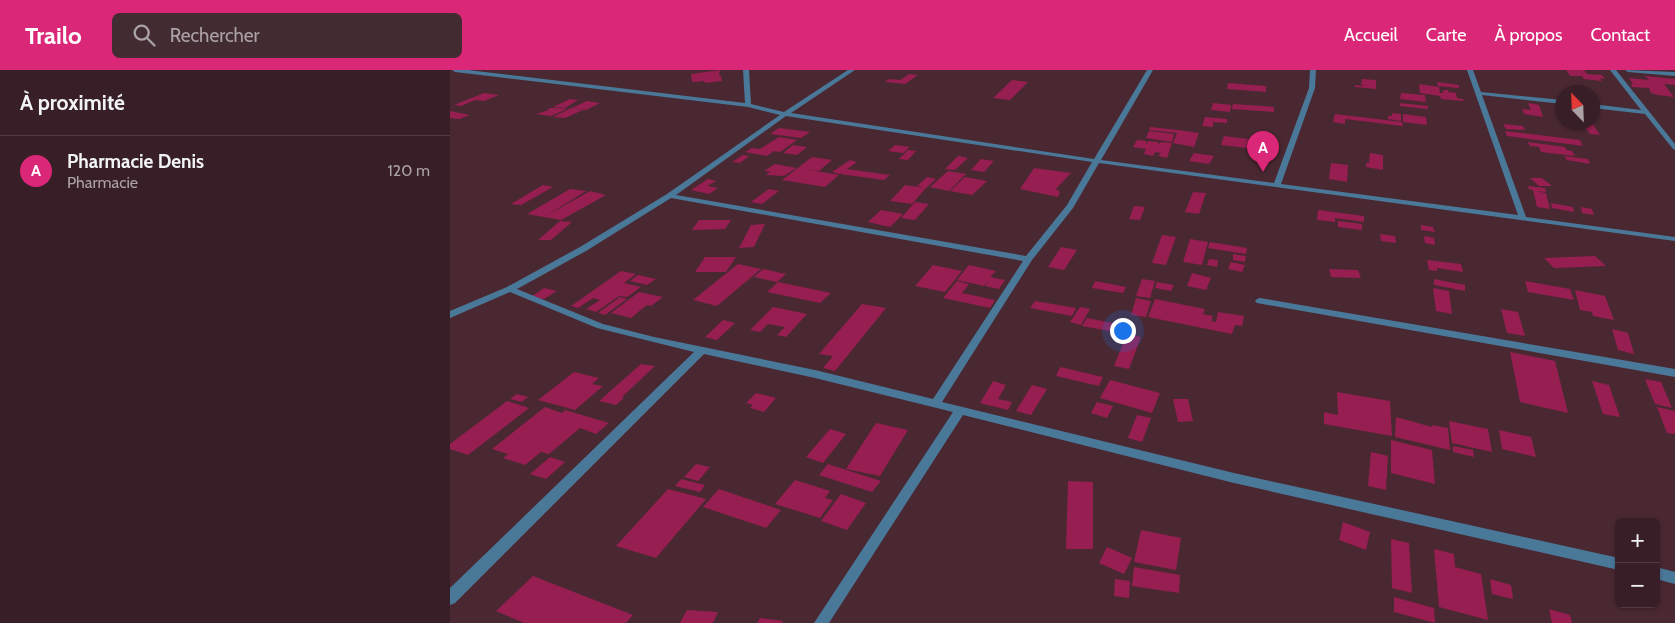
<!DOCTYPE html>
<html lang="fr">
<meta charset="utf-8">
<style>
body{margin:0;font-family:Cabin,sans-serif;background:#432b32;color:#f1f3f6}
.controls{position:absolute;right:15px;bottom:15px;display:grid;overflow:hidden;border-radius:8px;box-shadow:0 1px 4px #0004}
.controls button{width:45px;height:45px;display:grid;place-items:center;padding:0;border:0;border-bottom:1px solid #523c43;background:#381e26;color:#f1f3f6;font:25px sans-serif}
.compass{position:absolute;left:1105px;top:15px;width:45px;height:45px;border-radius:50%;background:#381e26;box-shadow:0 1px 4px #0004;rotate:337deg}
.you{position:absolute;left:672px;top:260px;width:18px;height:18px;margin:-12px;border:4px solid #fff;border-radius:50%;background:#1a73e8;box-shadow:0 0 0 8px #1a73e833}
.badge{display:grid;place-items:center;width:32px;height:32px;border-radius:50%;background:#db2777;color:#fff;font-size:16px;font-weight:700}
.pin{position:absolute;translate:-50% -41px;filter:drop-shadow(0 1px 2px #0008)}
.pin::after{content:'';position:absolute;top:26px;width:18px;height:15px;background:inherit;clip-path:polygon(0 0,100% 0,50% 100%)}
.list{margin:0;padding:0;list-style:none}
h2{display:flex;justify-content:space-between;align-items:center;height:65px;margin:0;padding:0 20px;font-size:21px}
h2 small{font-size:16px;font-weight:400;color:#aba2a7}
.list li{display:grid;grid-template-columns:32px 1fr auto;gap:15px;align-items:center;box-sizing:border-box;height:70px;padding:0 20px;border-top:1px solid #523c43}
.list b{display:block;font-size:19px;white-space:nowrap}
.list p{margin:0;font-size:16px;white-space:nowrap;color:#aba2a7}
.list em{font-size:16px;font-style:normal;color:#aba2a7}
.icon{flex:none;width:28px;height:28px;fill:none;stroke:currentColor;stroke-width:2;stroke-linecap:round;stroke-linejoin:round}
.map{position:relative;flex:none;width:1225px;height:553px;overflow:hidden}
header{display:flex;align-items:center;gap:30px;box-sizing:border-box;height:70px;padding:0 25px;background:#db2777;color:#fff}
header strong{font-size:24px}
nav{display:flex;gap:28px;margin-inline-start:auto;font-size:18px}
.search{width:350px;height:45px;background:#432b32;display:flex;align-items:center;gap:12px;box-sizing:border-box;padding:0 18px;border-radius:8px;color:#aba2a7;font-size:19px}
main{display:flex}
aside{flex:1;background:#381e26}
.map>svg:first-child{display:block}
</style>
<header>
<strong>Trailo</strong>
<div class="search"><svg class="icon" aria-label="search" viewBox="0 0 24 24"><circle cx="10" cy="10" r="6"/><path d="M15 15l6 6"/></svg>Rechercher</div>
<nav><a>Accueil</a><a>Carte</a><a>À propos</a><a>Contact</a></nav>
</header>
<main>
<aside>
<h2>À proximité<small></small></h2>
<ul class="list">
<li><span class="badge">A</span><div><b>Pharmacie Denis</b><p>Pharmacie</p></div><em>120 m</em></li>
</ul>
</aside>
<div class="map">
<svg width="1225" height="553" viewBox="0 0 1225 553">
<rect width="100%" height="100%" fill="#4a2832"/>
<path fill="#961e50" d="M270,0l-1,6h2l1,5 -17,2 -1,-2 -12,1 -1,-8z
M1116,0h18l3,4 15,1 3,4 -5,-1 2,3 -18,-2 -2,-3h-12z
M459,4l9,1 -13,9 -20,-2 4,-3 11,1z
M1195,6l30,3v6l-11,-1 10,13 -16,-2 -7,-2 -2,-5 -17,-1 -1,-3h2l-4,-6 20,2z
M912,9l14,1v9l-21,-2v-2l9,1 -3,-2z
M562,10l16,2 -18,18 -17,-2z
M987,12l22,3v3l-21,-2z
M778,13l38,3v6l-39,-3z
M969,14l20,3 1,6h3v-3h5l1,4v-2l7,1 1,5 6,1 1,2 -23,-2 -1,-3 -20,-3z
M34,23l15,2 -15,6 -9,-1 -14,6 -7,-1z
M951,23l24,2 1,7 -26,-3z
M120,29l8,1 -13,8 -12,-1z
M137,31l13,2 -14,7 -14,-2z
M763,33l18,2 -1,7 -19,-2z
M950,33l28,3v3l-28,-3z
M1078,33l11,2 4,12 -19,-3 -2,-5 9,1z
M783,34l41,3v5l-42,-3z
M100,38h8l9,1 -16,7 -15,-2 13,-4h-2z
M121,38l12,2 -18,8 -12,-1z
M0,41l20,4 -11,4 -9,-1z
M942,43l9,1v7l-13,-2v-3h4z
M885,44l67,8 1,4 -58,-7v5l-12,-2z
M953,44l23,3 1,8 -24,-3z
M755,47l22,2v4l-14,-1v5l-11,-1z
M1132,52h9l9,13 -10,-1z
M1053,54l20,2 2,4 -19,-1z
M700,57l28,3 21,3 -5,14 -21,-4 4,-10 -28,-3z
M329,58l31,4 -9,6 -31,-4z
M699,61l25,3 -2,8 -26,-4z
M1055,61l75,9 3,6 -76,-10z
M774,66l24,3 -1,9 -26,-3z
M329,67l18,3 -17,12 -6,-1 -7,5 -22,-4 7,-4 8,1z
M687,70l9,1v3l2,-3 11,1 -1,3 3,-3 11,1 -5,15 -9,-2 3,-3 -6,-1 -2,4 -9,-2 2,-5 -13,-2z
M1078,72l37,5 2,3 5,1 3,5 -34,-4 -2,-5 -9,-1z
M343,75l14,2 -10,8 -14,-2z
M445,75l15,2 -7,6 -15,-2z
M458,80l8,1 -8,9 -9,-1z
M744,83l20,3 -5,8 -20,-3z
M920,83l13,2v15l-17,-3v-4h3z
M293,85l6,1 -9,7 -8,-1z
M508,86l10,2 -13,12 -10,-1z
M1114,86l24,3 2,5 -23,-4z
M362,87l20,3 -13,11 -14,-2 34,6 -14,12 -43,-7z
M531,89l13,2 -10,11 -13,-2z
M400,90l7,2 -10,7 43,6 -6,5 -44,-6 4,-3 -5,3 -7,-2z
M881,93l17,2 -1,17 -18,-3z
M325,94l21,4 -12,8 -18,-1 4,-3 -6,-1z
M584,98l37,5 -15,16 4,3 -2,5 -38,-8z
M498,101l18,3 -17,17 -19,-4z
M477,107l9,2 -10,9 -9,-2z
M515,107l22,4 -15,14 -22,-4z
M1080,108h12l10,8h-13z
M258,109l8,2 -9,5 11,2 -9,6 -18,-4z
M93,115l10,2 -32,18 -10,-1z
M455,115l21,3 -14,16 -22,-3z
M1078,116l17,2 1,4 -11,-1 11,2 4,16 -13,-2 -4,-17 -4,-1z
M120,119l16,2 -42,26 -17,-3z
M319,119l10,2 -17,13 -11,-2z
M140,121l16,4 -45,25 -17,-3z
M743,122l13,1 -7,21 -14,-2z
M465,132l14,2 -14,16 -14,-2z
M1101,133l22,4 1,5 -22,-4z
M684,136l11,1 -5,13 -11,-1z
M1131,137l11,2 2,6 -12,-2z
M431,140l22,4 -13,13 -22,-5z
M868,140l46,6v6l-29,-4v4l-18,-2z
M249,150h32l-6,9 -33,1z
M110,151l12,1 -21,18h-13z
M888,151l24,3v6l-24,-3z
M315,154l-11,23 -15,1 12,-23z
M971,155l12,2 2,5 -14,-2z
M930,164l15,2 1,7 -15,-2z
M712,165l14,2 -10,28 -14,-2z
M974,166l10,2 1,7 -10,-2z
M740,169l18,3 -6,23 -19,-3z
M760,172l37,6 -1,6 -38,-6z
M611,177l16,3 -13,20 -16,-3z
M783,184l13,2 -1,6 -12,-2z
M1145,186l11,10 -52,2 -10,-10z
M255,187h31l-10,15h-31z
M759,189l9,1 -1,7 -10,-2z
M977,190l34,4 2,8 -26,-4v3l-8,-1z
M781,192l14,3 -3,7 -14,-3z
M288,194l23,5 -44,37 -24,-6z
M483,195l29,6 -17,21 -30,-6z
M519,195l27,6 -6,6 15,3 -6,9 -14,-3 4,-6 -5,6 -27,-6z
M313,199l23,5 -9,8 -23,-5z
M879,199l29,1 3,8 -30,-1z
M171,201l15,3 -12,9 17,4 -14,10 -8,-1 -23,16 -10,-3 14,-9 -7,-2 -15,10 -7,-2z
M742,203l19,5 -5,12 -19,-4z
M188,205l18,4 -9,6 -17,-4z
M692,209l13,2 -5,17 -14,-2z
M984,209l31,6v6l-31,-6z
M507,211l12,3 -7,9 33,7 -5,8 -47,-10z
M645,211l31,6 -3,6 -31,-5z
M1075,211l45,8 4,11 -46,-8z
M328,212l53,11 -11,10 -53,-11z
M707,212l17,3 -3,6 -16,-3z
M94,218l13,3 -13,8 -13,-2z
M983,218l16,3 3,23 -16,-3z
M1125,220l30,6 9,24 -21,-4 -1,-4 -12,-2z
M189,222l24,5 -12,9 -4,-1 -16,13 -20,-5z
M170,227l7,2 -22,16 -7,-2z
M686,228l15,3 -5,16 -15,-2z
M705,229l50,10 -2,5 10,2 -2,5 5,1 2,-10 26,4 -2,10 -7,-1 -3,9 -84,-17z
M585,231l41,7 -4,8 -42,-8z
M412,234l24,4 -51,63 -12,-3 10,-12 -14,-2z
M323,237l34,7 -21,23 -9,-2 8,-8 -17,-3 -8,8 -10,-2z
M630,237l10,2 -9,16 -11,-3z
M1051,239l17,3 7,24 -18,-3z
M637,248l36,7 -3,8 -38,-7z
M273,250l12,3 -18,17 -12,-3z
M1162,259l16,4 6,21 -16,-4z
M677,264l14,3 -12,32 -15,-3z
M1060,282l45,9 13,52 -48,-11z
M191,294l14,2 -33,31 2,1 -8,7 -17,-4z
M610,297l43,10 -4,9 -43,-10z
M124,302l25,6 -7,6 11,2 -28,24 -37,-10z
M1195,309l16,3 11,26 -17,-4z
M660,310l50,13 -8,20 -52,-15z
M543,311l13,4 -8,14 14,3 -4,8 -28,-7z
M1142,311l17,4 11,32 -17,-3z
M582,315l15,4 -16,26 -15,-4z
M887,322l53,9 2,35 -68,-12v-12l14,3z
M306,323l20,5 -12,14 -14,-4 3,-3 -7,-2z
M67,324l11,3 -6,5 -12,-3z
M723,329h15l5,22 -15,1z
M57,331l22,7 -61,47 -18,-6v-5z
M647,332l16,4 -6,12 -16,-5z
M95,337l17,6 3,-3 44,13 -13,11 -16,-6 -31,26 -8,-2 -16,13 -22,-7 5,-4 -16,-5z
M1207,337l18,4v23l-8,-1z
M687,345l14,3 -9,24 -14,-4z
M946,347l36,10v-2l16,3 2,22 -55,-13z
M999,351l39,8 4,23 -40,-9z
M426,353l32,7 -28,46 -34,-7z
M380,359l16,5 -23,29 -17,-6z
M1049,360l32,7 5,20 -34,-8z
M941,370l41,10 3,34 -44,-11z
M1003,376l20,4 1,7 -21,-5z
M921,382l17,4 -2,34 -18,-4z
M100,387l15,5 -19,17 -16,-5z
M246,394l14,3 -12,14 -14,-4z
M378,394l53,17 -9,11 -53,-17z
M231,409l24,6 -5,7 -25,-6z
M345,410l35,11 -5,7 8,2 -13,18 -45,-14z
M618,411l25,1v67h-27z
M218,419l38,10 -50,59 -40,-12z
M269,419l62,21 -15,18 -63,-21z
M391,424l25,9 -19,27 -26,-9z
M893,452l27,10 -4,18 -27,-10z
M691,460l40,8 -5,32 -42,-8z
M941,469l18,4 3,50 -20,-5z
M657,477l25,11 -8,16 -25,-11z
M984,479l20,5 1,13 26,7 7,46 -49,-13z
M684,497l46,8 -1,18 -47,-7z
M83,506l100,39 -7,8h-102l-28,-12z
M665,509l15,2 -1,17 -15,-2z
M1040,509l21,6 2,14 -21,-5z
M944,527l40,11 1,15 -41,-11z
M1099,539l21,6 2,8h-20z
M237,540l31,2 -5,11h-33z
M310,548l23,3 -1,2h-25z"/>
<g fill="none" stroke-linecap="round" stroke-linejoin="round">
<path fill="#4a7899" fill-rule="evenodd" d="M2,0h16l277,33 -2,-33h6l2,34 33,8 64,-42h7l-64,43 303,46 53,-89h6l-52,90 173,23 35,-95 1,-18h6l-1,18 -34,96 237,31 -51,-145h6l8,22 81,8v4l-80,-9 44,122 149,20v4l-576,-78 -26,45 -41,52 -90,142 292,71 385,85v12l-385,-87 -271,-68 -134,208h-15l139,-211 -138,-34 -111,-24 -249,249 -5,2v-17l244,-236 -97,-24 -87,-36 -60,26v-7l57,-24 73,-40 87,-53 113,-79 -32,-8 -293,-35zM336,46l306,46 -25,43 -41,51 -350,-61zM221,128l352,63 -90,138 -118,-29 -161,-33 -51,-13 -86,-35 69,-38z
M1160,0h6l59,74v6l-2,-1 -28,-35 -53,-6v-4l49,6z
M1175,0l50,2v4l-47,-4z
M810,228l415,71v8l-418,-74 -2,-2 2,-2z
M1206,497l19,5v12l-19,-5z"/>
</g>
</svg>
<div class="controls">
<button>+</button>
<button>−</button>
</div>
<svg class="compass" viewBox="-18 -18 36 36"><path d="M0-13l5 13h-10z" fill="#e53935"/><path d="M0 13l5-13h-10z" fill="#aba2a7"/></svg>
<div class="you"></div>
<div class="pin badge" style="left:813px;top:102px">A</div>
</div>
</main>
